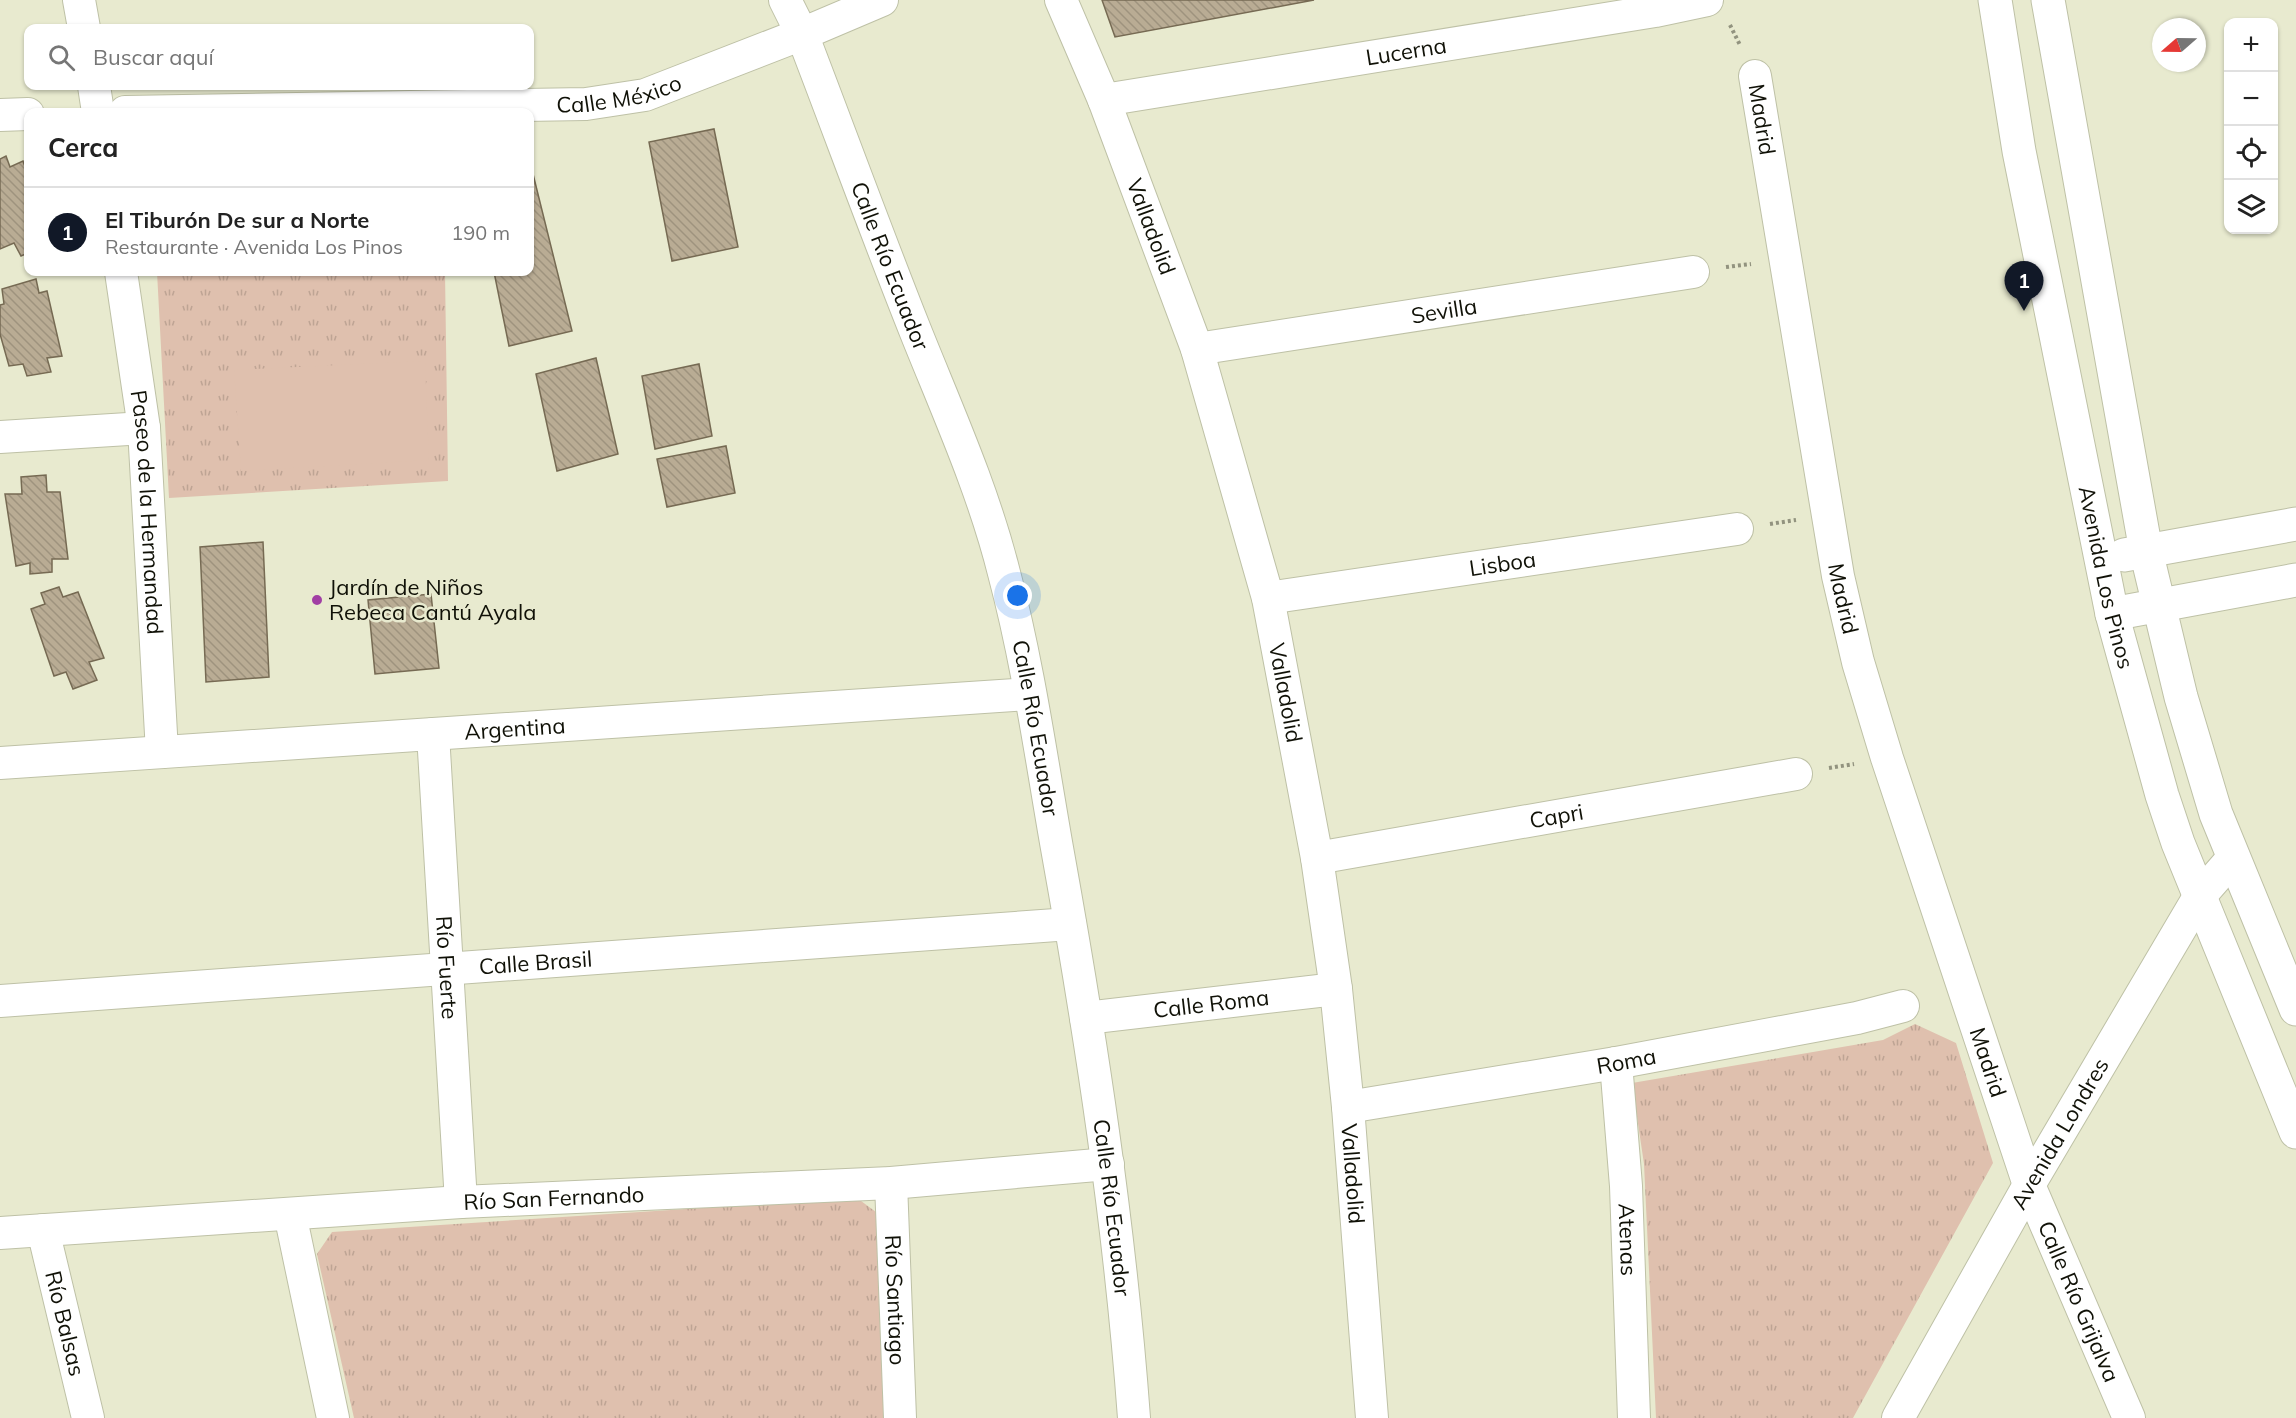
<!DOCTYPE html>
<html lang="es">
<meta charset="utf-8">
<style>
body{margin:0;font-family:Mulish,sans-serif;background:#f2f2f2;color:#222}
.controls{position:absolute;right:18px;top:18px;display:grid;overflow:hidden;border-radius:12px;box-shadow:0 2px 4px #0004}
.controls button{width:54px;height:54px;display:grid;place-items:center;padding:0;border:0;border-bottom:2px solid #e0e0e0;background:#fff;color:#222;font:30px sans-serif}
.compass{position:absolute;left:2152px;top:18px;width:54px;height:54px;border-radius:50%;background:#fff;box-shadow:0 2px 4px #0004;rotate:250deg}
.you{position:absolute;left:1018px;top:596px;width:21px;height:21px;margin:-15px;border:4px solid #fff;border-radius:50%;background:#1a73e8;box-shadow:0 0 0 9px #1a73e833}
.badge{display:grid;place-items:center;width:39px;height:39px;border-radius:50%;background:#111827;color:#fff;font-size:20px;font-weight:700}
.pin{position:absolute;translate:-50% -50px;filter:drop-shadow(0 2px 3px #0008)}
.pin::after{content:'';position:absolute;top:32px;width:21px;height:18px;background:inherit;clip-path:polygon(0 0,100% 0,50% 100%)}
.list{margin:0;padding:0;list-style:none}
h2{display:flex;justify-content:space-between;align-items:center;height:78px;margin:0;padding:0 24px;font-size:26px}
h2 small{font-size:20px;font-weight:400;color:#767676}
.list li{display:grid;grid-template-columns:39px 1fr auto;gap:18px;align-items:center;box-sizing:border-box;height:90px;padding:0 24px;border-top:2px solid #e0e0e0}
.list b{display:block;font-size:22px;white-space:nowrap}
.list p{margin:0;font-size:20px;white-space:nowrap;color:#767676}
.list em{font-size:20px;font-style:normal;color:#767676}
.icon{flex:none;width:33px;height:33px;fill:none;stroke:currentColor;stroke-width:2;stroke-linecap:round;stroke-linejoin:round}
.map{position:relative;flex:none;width:2296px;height:1418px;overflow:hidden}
.search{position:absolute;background:#fff;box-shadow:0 2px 4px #0004;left:24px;top:24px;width:510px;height:66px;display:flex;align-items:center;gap:15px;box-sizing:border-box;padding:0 21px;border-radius:12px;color:#767676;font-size:22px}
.panel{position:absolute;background:#fff;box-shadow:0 2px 4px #0004;left:24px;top:108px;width:510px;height:168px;border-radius:12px}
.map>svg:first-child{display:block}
</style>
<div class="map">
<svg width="2296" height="1418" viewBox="0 0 2296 1418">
<defs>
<pattern id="grass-tufts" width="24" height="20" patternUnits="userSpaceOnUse" patternTransform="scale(1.5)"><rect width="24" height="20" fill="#dfc0ae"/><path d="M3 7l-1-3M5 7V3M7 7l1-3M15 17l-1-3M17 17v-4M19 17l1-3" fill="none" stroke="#bea494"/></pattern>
<pattern id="building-back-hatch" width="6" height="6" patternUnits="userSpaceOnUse" patternTransform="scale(1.5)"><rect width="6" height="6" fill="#b9ac94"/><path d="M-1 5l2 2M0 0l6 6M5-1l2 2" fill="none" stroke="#9e937e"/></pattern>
</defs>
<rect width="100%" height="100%" fill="#e8eacf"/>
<path fill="url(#grass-tufts)" d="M157,272h288l3,209 -279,17z
M1915,1024l41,19 37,120 -140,255h-197l-12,-254 -12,-81 251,-43z
M857,1198l23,17 6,203h-532l-37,-164 15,-22z"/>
<path fill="#dfc0ae" d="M425,361l4,99 -188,11 -7,-101z"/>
<path fill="url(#building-back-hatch)" stroke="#766a53" stroke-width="1.5" d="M1102,0h212l-199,37z
M714,129l24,118 -66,14 -23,-119z
M6,156l4,11 13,-6 5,14v78l-7,3 -7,-13 -14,6v-90z
M530,162l42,169 -63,15 -15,-74h36z
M36,279l3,14 8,-2 15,65 -15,2 4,14 -24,4 -4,-12 -14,2 -9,-32v-29l4,-1 -2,-15z
M596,358l22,96 -61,17 -21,-97z
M699,364l13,72 -57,13 -13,-73z
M726,446l9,47 -68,14 -10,-48z
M46,475l1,17h13l8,67h-16v13l-22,2v-11l-14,3 -11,-72h17l-1,-17z
M263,542l6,135 -63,5 -6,-135z
M59,587l4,10 15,-5 26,66 -15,4 8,18 -24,9 -7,-17 -12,4 -23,-67 14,-5 -4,-11z
M431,594l8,74 -64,6 -7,-74z"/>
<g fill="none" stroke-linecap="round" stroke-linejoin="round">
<g stroke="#bec1a6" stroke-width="34">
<g id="minor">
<path d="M79,0l5,28"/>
<path id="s1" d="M785,0l17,34c38,99 74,198 113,296 32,80 68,159 89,243 24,90 37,184 53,275 34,189 63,378 77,570"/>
<path id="s2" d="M1061,0l43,100 93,249 71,249 49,260 19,131 12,118 24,311"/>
<path id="s3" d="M1755,76l83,500 20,86 29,96 142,427 100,233"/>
<path d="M94,86l4,26"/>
<path id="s4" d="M1104,100l551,-89 52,-11"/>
<path id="s5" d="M125,112l461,-8 59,-9 157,-61 80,-34"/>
<path d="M0,115l28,-1"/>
<path id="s6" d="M121,272l23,156 18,324"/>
<path id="s7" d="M1197,349l496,-77"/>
<path d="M0,437l144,-9"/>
<path id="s8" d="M1268,598l469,-69"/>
<path id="s9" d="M433,734l28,468"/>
<path id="s10" d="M0,763l1029,-69"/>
<path id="s11" d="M1317,858l479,-84"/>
<path id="s12" d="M0,1001l1070,-77"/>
<path id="s13" d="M1086,1018l250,-29"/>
<path id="s14" d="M1616,1063l10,123 8,232"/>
<path id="s15" d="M1348,1107l268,-44 241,-45 46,-12"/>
<path id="s16" d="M891,1183l9,235"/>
<path d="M290,1214l43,204"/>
<path id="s17" d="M43,1230l45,188"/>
<path id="s18" d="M0,1233l461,-31 430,-19 217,-19"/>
<path id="s19" d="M1898,1418l131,-233 170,-288 34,-39"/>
</g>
</g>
<g stroke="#bec1a6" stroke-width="35">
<g id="tertiary">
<path id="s20" d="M1995,0l24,151 93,463 50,181 16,48 118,289"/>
<path d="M2048,0l98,551 35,146 35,117 80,195"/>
<path d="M2124,555l172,-31"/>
<path d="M2112,614l184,-34"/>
</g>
</g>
<path stroke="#92937f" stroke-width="4" stroke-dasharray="3 3" stroke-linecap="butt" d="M1730,25l10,20
M1726,267l25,-3
M1770,524l26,-4
M1829,768l25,-4"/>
<use href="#minor" stroke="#fff" stroke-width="32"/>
<use href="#tertiary" stroke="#fff" stroke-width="33"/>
</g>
<circle fill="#a13ea4" stroke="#e8eacf" stroke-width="2" cx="317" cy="600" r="6"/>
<g text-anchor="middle" stroke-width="5" stroke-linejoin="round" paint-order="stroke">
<g font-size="22" fill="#101107" stroke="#e8eacf">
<text dy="8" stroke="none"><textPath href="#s4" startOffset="306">Lucerna</textPath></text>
<text dy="8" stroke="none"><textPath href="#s5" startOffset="495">Calle México</textPath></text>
<text dy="8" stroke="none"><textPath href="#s3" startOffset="44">Madrid</textPath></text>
<text dy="8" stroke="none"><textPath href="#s2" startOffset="244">Valladolid</textPath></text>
<text dy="8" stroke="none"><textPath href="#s1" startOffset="286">Calle Río Ecuador</textPath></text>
<text dy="8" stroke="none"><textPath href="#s7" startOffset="250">Sevilla</textPath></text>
<text dy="8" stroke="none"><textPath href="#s6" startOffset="242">Paseo de la Hermandad</textPath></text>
<text dy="8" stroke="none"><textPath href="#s8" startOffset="237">Lisboa</textPath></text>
<text dy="8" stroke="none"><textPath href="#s20" startOffset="588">Avenida Los Pinos</textPath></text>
<text dy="8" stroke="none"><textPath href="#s3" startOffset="530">Madrid</textPath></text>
<text dy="8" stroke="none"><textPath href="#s2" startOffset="730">Valladolid</textPath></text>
<text dy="8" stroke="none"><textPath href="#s1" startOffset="772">Calle Río Ecuador</textPath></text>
<text dy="8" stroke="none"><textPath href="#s10" startOffset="516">Argentina</textPath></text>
<text dy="8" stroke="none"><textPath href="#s11" startOffset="243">Capri</textPath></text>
<text dy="8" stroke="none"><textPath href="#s12" startOffset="537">Calle Brasil</textPath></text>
<text dy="8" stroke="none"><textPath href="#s9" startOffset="234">Río Fuerte</textPath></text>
<text dy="8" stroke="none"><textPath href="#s13" startOffset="126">Calle Roma</textPath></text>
<text dy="8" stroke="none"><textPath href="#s15" startOffset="282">Roma</textPath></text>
<text dy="8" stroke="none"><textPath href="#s3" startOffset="1016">Madrid</textPath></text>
<text dy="8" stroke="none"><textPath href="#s19" startOffset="327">Avenida Londres</textPath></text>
<text dy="8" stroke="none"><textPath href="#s2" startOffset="1216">Valladolid</textPath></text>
<text dy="8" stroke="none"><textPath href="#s18" startOffset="555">Río San Fernando</textPath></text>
<text dy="8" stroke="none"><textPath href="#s1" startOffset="1258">Calle Río Ecuador</textPath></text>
<text dy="8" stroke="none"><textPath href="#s14" startOffset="177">Atenas</textPath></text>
<text dy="8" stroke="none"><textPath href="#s16" startOffset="117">Río Santiago</textPath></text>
<text dy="8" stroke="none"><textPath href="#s3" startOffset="1272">Calle Río Grijalva</textPath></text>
<text dy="8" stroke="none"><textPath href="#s17" startOffset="96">Río Balsas</textPath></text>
</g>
<g font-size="22" fill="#101107" stroke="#e8eacf" text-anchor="start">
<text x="329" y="595">Jardín de Niños<tspan x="329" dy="25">Rebeca Cantú Ayala</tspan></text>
</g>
</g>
</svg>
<div class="controls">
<button>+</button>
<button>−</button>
<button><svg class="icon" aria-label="locate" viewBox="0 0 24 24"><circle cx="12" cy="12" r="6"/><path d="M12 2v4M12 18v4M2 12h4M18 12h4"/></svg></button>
<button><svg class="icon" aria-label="layers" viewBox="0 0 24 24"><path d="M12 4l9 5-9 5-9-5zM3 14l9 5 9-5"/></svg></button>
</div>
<svg class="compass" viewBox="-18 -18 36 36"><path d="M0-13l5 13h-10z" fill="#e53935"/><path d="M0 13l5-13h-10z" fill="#767676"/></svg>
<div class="you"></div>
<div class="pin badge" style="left:2024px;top:311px">1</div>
<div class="search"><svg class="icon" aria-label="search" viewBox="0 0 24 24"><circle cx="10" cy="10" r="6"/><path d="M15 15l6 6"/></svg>Buscar aquí</div>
<section class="panel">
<h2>Cerca<small></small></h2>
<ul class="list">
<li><span class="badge">1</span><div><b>El Tiburón De sur a Norte</b><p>Restaurante · Avenida Los Pinos</p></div><em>190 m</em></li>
</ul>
</section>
</div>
